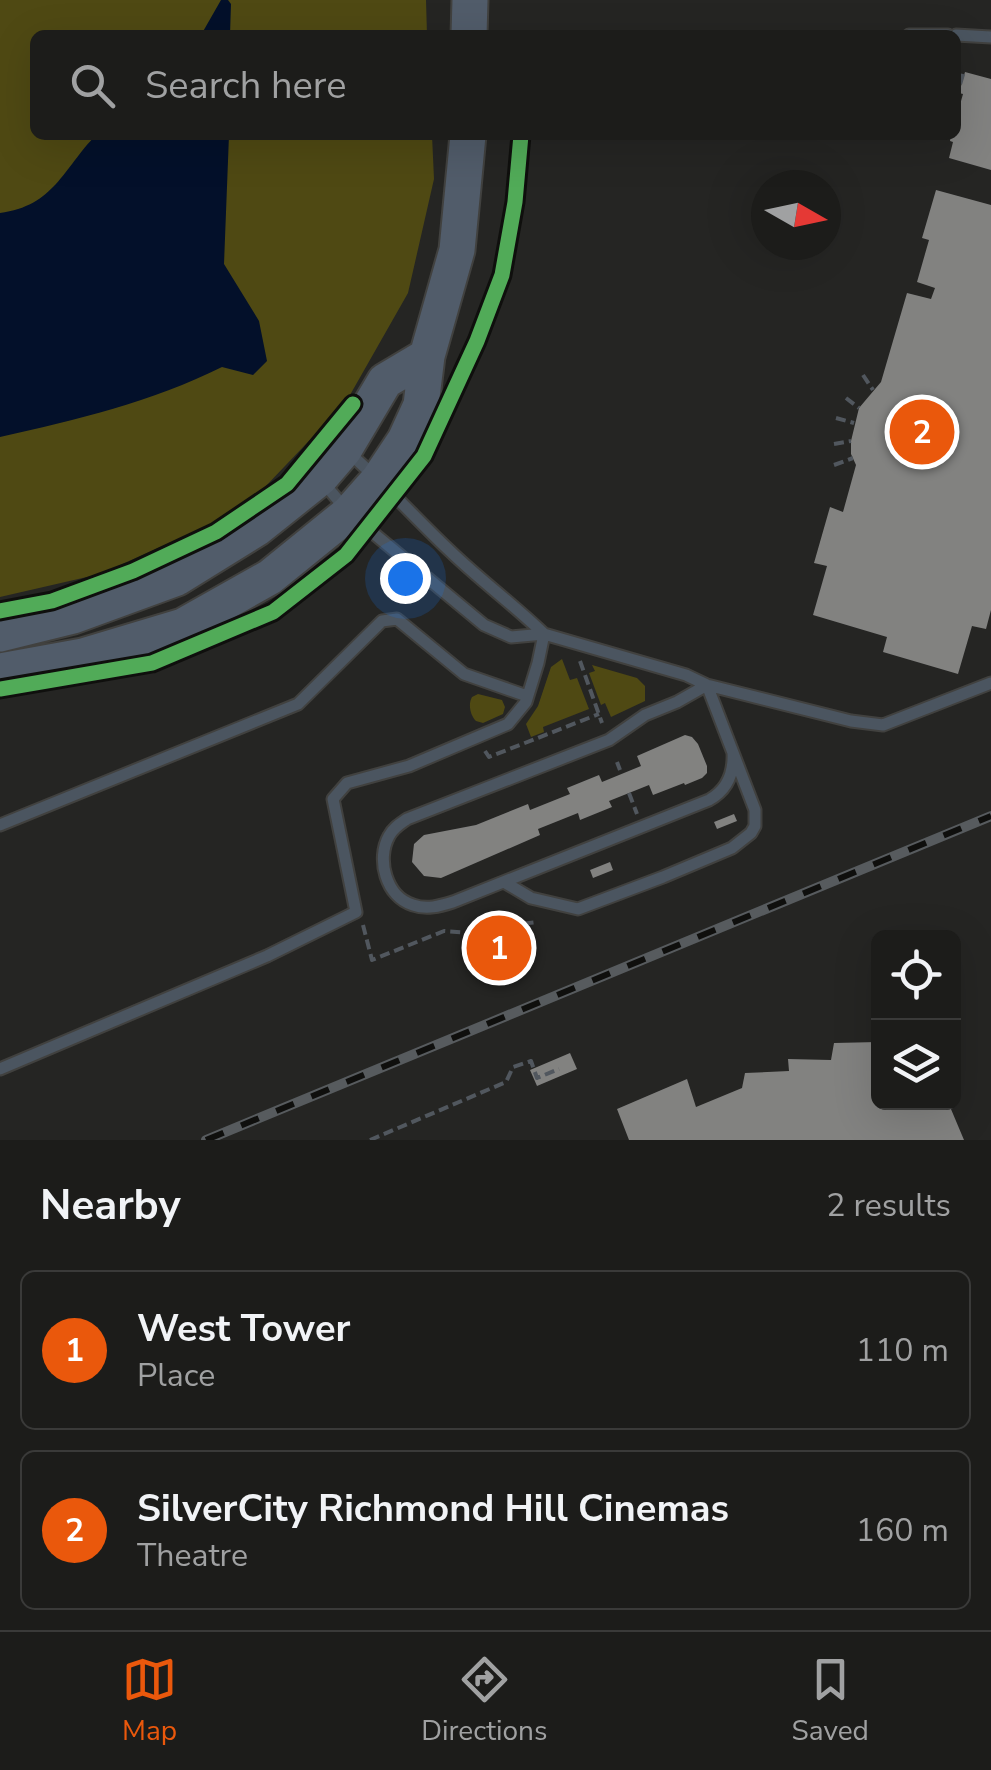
<!DOCTYPE html>
<style>
body{margin:0;font-family:"Nunito Sans",sans-serif;background:#252523;color:#f1f3f6}
.controls{position:absolute;right:30px;bottom:30px;display:grid;overflow:hidden;border-radius:15px;box-shadow:0 10px 40px #0002}
.controls button{width:90px;height:90px;display:grid;place-items:center;padding:0;border:0;border-bottom:2px solid #3a3a39;background:#1c1c1a;color:#f1f3f6;font:50px sans-serif}
.compass{position:absolute;left:751px;top:170px;width:90px;height:90px;border-radius:50%;background:#1c1c1a;box-shadow:0 10px 40px #0002;rotate:99deg}
.you{position:absolute;left:405px;top:578px;width:35px;height:35px;margin:-25px;border:8px solid #fff;border-radius:50%;background:#1a73e8;box-shadow:0 0 0 15px #1a73e833}
.badge{display:grid;place-items:center;width:65px;height:65px;border-radius:50%;background:#ea580c;color:#fff;font-size:32px;font-weight:700}
.pin{position:absolute;translate:-50% -50%;border:5px solid #fff;box-shadow:0 2px 10px #0006}
.list{margin:0;padding:0;list-style:none}
h2{display:flex;justify-content:space-between;align-items:center;height:130px;margin:0;padding:0 40px;font-size:42px}
h2 small{font-size:32px;font-weight:400;color:#a0a1a2}
.list li{display:grid;grid-template-columns:65px 1fr auto;gap:30px;align-items:center;box-sizing:border-box;height:160px;margin:0 20px 20px;padding:0 20px;border:2px solid #3a3a39;border-radius:15px}
.list b{display:block;font-size:38px;white-space:nowrap}
.list p{margin:0;font-size:32px;white-space:nowrap;color:#a0a1a2}
.list em{font-size:32px;font-style:normal;color:#a0a1a2}
.icon{flex:none;width:55px;height:55px;fill:none;stroke:currentColor;stroke-width:2;stroke-linecap:round;stroke-linejoin:round}
.map{position:relative;flex:none;width:991px;height:1140px;overflow:hidden}
.search{position:absolute;background:#1c1c1a;box-shadow:0 10px 40px #0002;left:30px;right:30px;top:30px;height:110px;display:flex;align-items:center;gap:25px;box-sizing:border-box;padding:0 35px;border-radius:15px;color:#a0a1a2;font-size:38px}
.sheet{height:490px;background:#1c1c1a}
nav{display:flex;justify-content:space-around;align-items:center;box-sizing:border-box;height:140px;border-top:2px solid #3a3a39;background:#1c1c1a;font-size:28px;color:#a0a1a2}
nav a{display:grid;justify-items:center;gap:5px}
nav .on{color:#ea580c}
.map>svg:first-child{display:block}
</style>
<div class="map">
<svg width="991" height="1140" viewBox="0 0 991 1140">
<rect width="100%" height="100%" fill="#252523"/>
<path fill="#4f4913" d="M0,0h426l1,35h-392v100h397l2,44 -26,114 -62,109 -103,108 -143,64 -100,23z
M562,659l8,21 7,-2 12,31 -46,18 1,5 -13,5 -5,-13 12,-18 13,-39z
M592,665l45,13 8,8v15l-34,16 -6,-14 -4,2 -12,-32 6,-2z
M478,694l24,6 3,7 -2,7 -20,9 -7,-2c-6,-6 -8,-17 -4,-24z"/>
<path fill="#03102a" d="M221,0h7l3,4 -1,31h-29z
M96,135h133l-5,129 35,57 8,40 -14,14 -31,-8c-70,35 -146,53 -222,70v-224c54,-7 63,-44 96,-78z"/>
<path fill="#828280" d="M965,72l26,7v91l-42,-12 4,-16 -3,-1 1,-6h5v-16l7,-25 -4,-1z
M936,190l55,15v405l-5,19 -14,-3 -14,48 -75,-22 4,-15 -74,-22 14,-49 -13,-3 16,-56 13,5 13,-47 -5,-11v-13l8,-33 22,-26 26,-89 24,6 4,-11 -18,-6 12,-42 -7,-2z
M685,735l7,2 6,7 9,22v7l-5,5 -17,7 -1,-2 -31,12 -4,-10 -40,16 3,6 -32,13 -2,-7 -40,16 2,6 -99,43 -17,-2 -12,-14 2,-18 10,-9 52,-10 52,-21 2,6 40,-16 -3,-6 32,-13 3,7 39,-16 -4,-10z
M734,814l3,7 -20,8 -3,-7z
M610,862l3,8 -20,8 -3,-8z
M518,929l8,20 -45,17 -8,-19z
M878,1042v60h70l16,38h-335l-12,-31 70,-30 9,28 46,-19 3,-15 44,-2 -1,-12 43,1 3,-17z
M570,1053l7,16 -40,17 -7,-16z"/>
<g fill="none" stroke-linecap="round" stroke-linejoin="round">
<g stroke="#41413f" stroke-width="15">
<path id="lane" d="M909,35h39
M956,35l35,2
M349,453c36,31 67,66 101,98 30,29 64,54 94,83
M322,481l27,32 135,112 27,12 33,-3 142,41 21,10 144,36 32,4 108,-42
M707,685l-30,17 -32,13 -36,25 -202,79c-7,5 -14,9 -18,17 -13,23 -3,61 24,69 14,5 27,1 40,-3l256,-102c18,-10 25,-26 24,-47
M0,825l298,-121 84,-83 15,-2 67,55 63,22
M504,882l27,16 47,11 85,-32 69,-29 19,-15 4,-7v-16l-48,-125
M0,1069l267,-113 89,-44 -23,-113 14,-16 62,-17 99,-42 18,-22 12,-39 6,-29"/>
</g>
<g stroke="#41413f" stroke-width="39">
<path id="primary" d="M469,35l1,-35
M0,634l73,-18 104,-38 79,-49 64,-51 24,-28 41,-69 42,-25
M0,671l83,-15 100,-30 87,-49 79,-64 30,-34 26,-39 16,-35 6,-49 30,-106 11,-115"/>
</g>
<path stroke="#51575e" stroke-width="4" stroke-dasharray="10 5" stroke-linecap="butt" d="M956,98l8,-27
M863,375l10,15
M846,398l13,10
M836,418l18,5
M834,444l17,-3
M834,465l19,-7
M580,661l22,62
M485,751l4,6 110,-43
M617,762l3,8
M629,793l8,21
M504,912l10,18
M363,925l9,35 72,-29 42,3 26,-9 25,-3
M370,1140l136,-58 7,-15 18,-6 6,17 22,-9"/>
<use href="#lane" stroke="#4b5560" stroke-width="11"/>
<use href="#primary" stroke="#515c6a" stroke-width="35"/>
<g stroke="#575b5e" stroke-width="10">
<path id="rail" d="M206,1140l785,-324"/>
</g>
<use href="#rail" stroke="#0f0f0d" stroke-width="6" stroke-dasharray="19" stroke-linecap="butt"/>
<g stroke="#0f0f0d" stroke-width="21">
<path id="cycleway" d="M0,611l52,-10 81,-30 83,-39 71,-48 66,-80
M0,689l152,-26 121,-51 73,-57 78,-99 53,-115 25,-66 13,-73 6,-67"/>
</g>
<use href="#cycleway" stroke="#51ab58" stroke-width="15"/>
</g>
</svg>
<div class="controls">
<button><svg class="icon" aria-label="locate" viewBox="0 0 24 24"><circle cx="12" cy="12" r="6"/><path d="M12 2v4M12 18v4M2 12h4M18 12h4"/></svg></button>
<button><svg class="icon" aria-label="layers" viewBox="0 0 24 24"><path d="M12 4l9 5-9 5-9-5zM3 14l9 5 9-5"/></svg></button>
</div>
<svg class="compass" viewBox="-18 -18 36 36"><path d="M0-13l5 13h-10z" fill="#e53935"/><path d="M0 13l5-13h-10z" fill="#a0a1a2"/></svg>
<div class="you"></div>
<div class="pin badge" style="left:499px;top:948px">1</div>
<div class="pin badge" style="left:922px;top:432px">2</div>
<div class="search"><svg class="icon" aria-label="search" viewBox="0 0 24 24"><circle cx="10" cy="10" r="6"/><path d="M15 15l6 6"/></svg>Search here</div>
</div>
<section class="sheet">
<h2>Nearby<small>2 results</small></h2>
<ul class="list">
<li><span class="badge">1</span><div><b>West Tower</b><p>Place</p></div><em>110 m</em></li>
<li><span class="badge">2</span><div><b>SilverCity Richmond Hill Cinemas</b><p>Theatre</p></div><em>160 m</em></li>
</ul>
</section>
<nav>
<a class="on"><svg class="icon" aria-label="map" viewBox="0 0 24 24"><path d="M3 6l6-2 6 2 6-2v14l-6 2-6-2-6 2zM9 4v14M15 6v14"/></svg>Map</a>
<a><svg class="icon" aria-label="directions" viewBox="0 0 24 24"><path d="M12 3l9 9-9 9-9-9zM9 14v-3h6M13 9l2 2-2 2"/></svg>Directions</a>
<a><svg class="icon" aria-label="saved" viewBox="0 0 24 24"><path d="M7 4h10v16l-5-4-5 4z"/></svg>Saved</a>
</nav>
